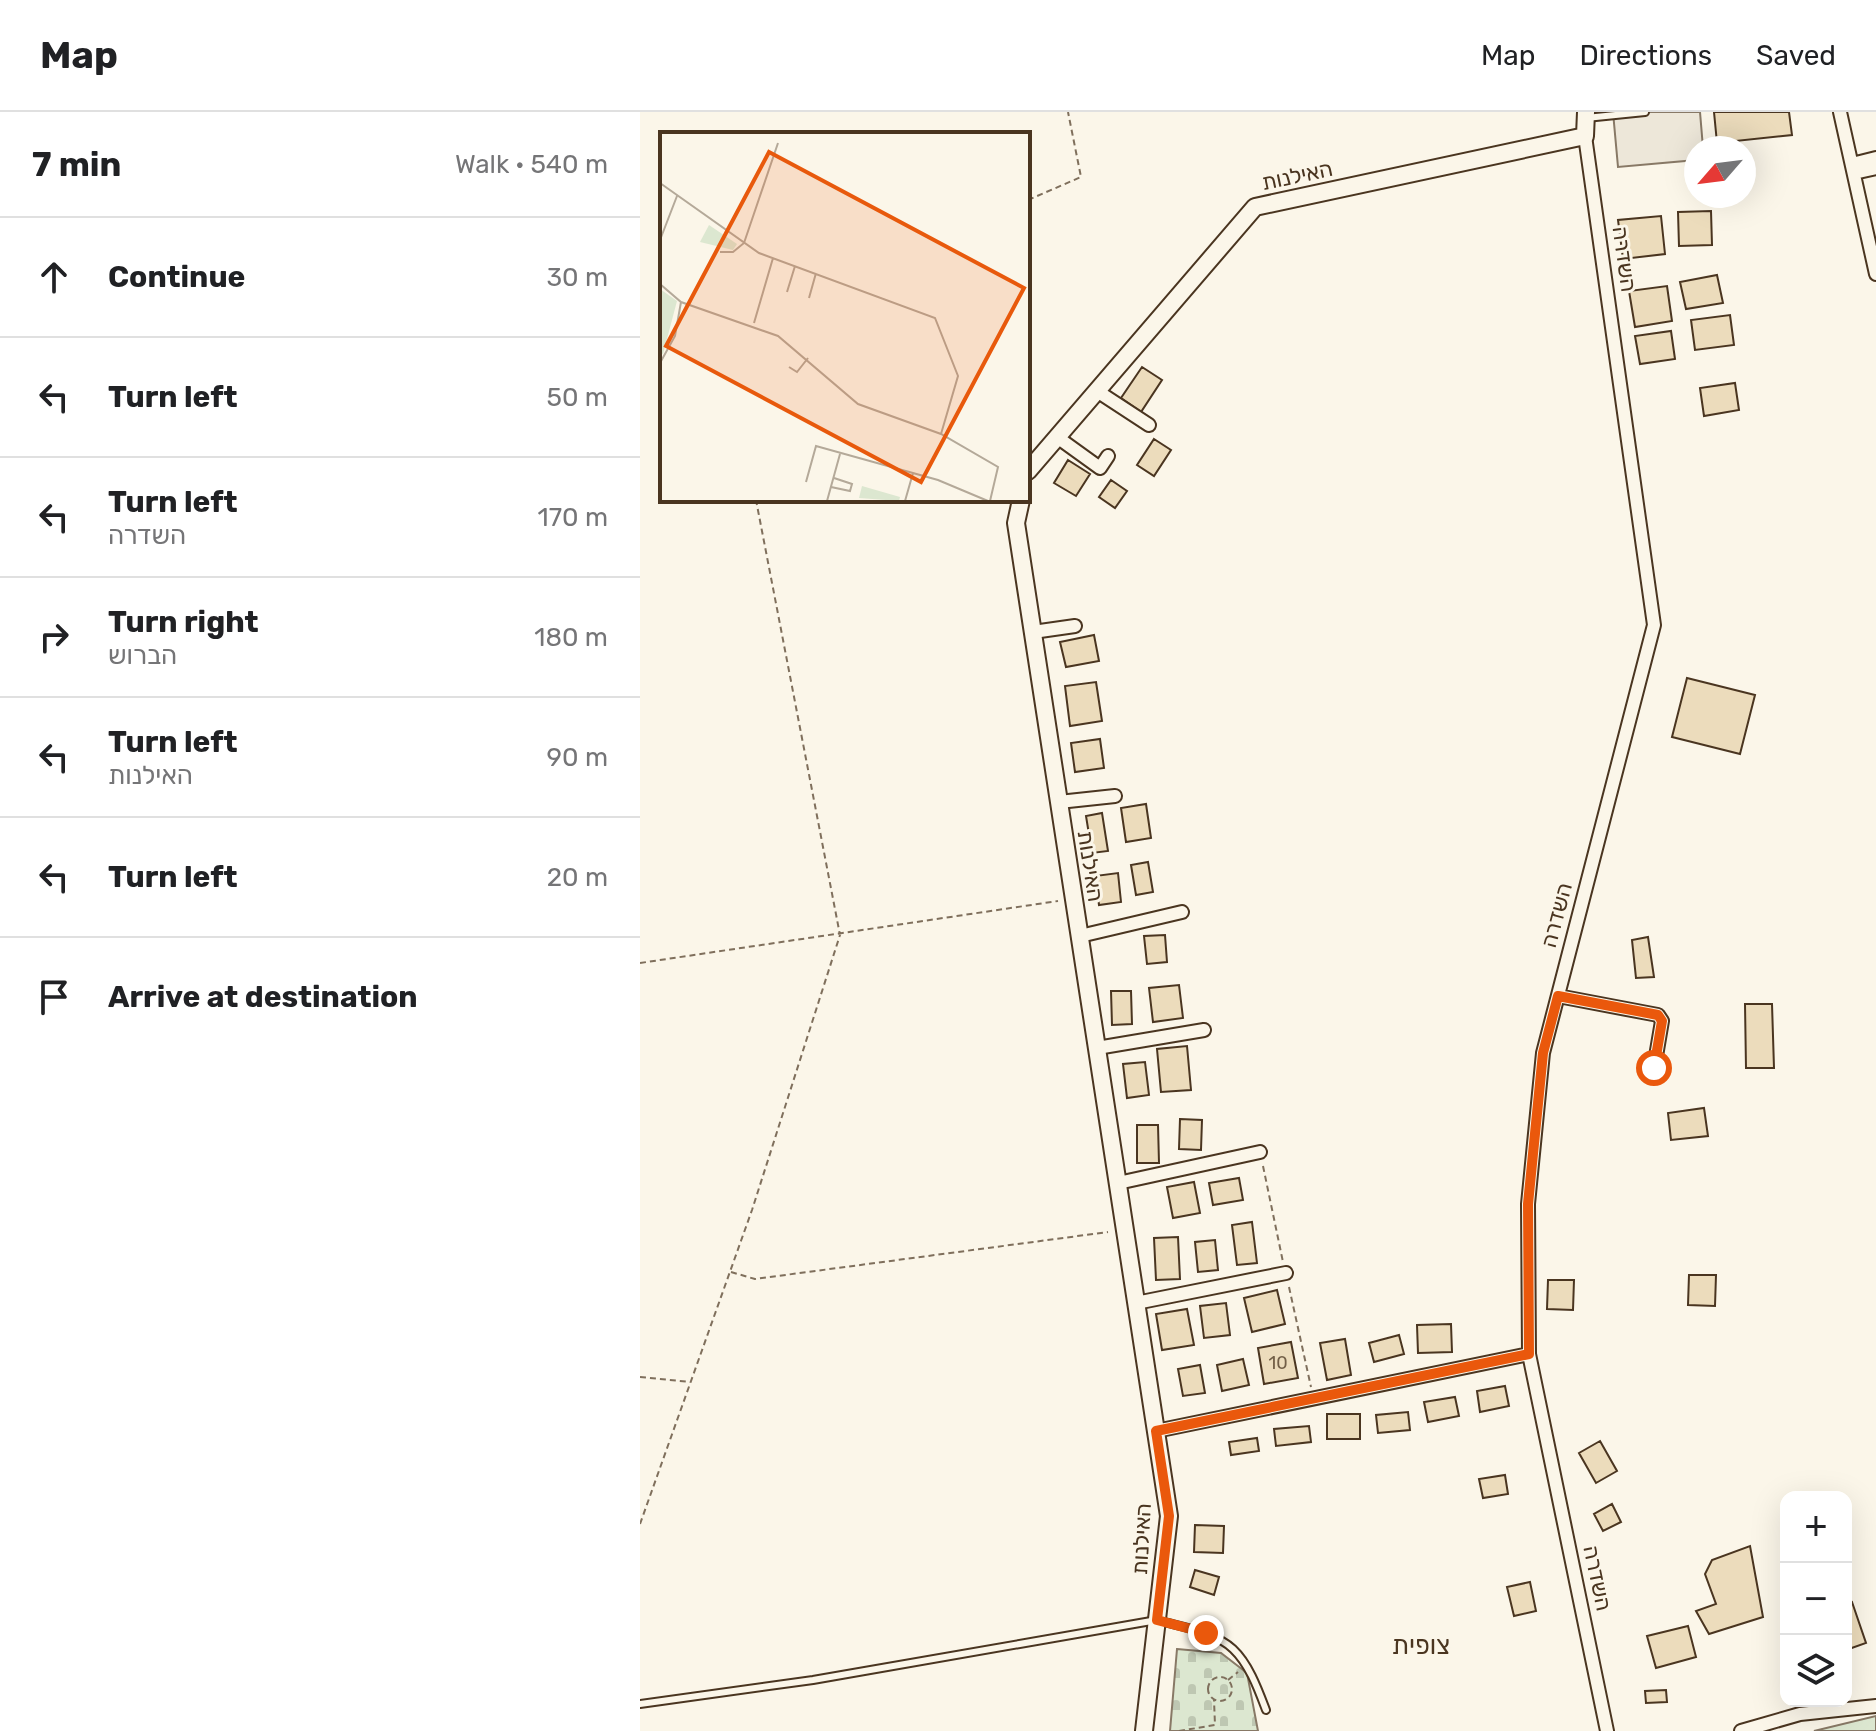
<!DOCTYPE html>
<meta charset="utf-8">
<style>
body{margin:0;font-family:Rubik,Heebo,sans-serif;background:#f2f2f2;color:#202124}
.controls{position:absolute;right:24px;bottom:24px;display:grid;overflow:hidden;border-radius:16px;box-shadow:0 8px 32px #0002}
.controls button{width:72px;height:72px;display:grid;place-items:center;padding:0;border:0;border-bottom:2px solid #e0e0e0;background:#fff;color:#202124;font:40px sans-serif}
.compass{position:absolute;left:1044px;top:24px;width:72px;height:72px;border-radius:50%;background:#fff;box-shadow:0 8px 32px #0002;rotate:242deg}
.stop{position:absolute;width:24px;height:24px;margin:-18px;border:6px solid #ea580c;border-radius:50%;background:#fff}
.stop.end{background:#ea580c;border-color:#fff;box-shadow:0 2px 8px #0008}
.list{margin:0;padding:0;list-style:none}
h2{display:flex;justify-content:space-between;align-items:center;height:104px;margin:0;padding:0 32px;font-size:34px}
h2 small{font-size:26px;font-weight:400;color:#757577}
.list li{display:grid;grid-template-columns:52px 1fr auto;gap:24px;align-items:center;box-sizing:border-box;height:120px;padding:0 32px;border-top:2px solid #e0e0e0}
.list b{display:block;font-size:30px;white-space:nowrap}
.list p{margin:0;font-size:26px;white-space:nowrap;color:#757577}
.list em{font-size:26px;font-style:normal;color:#757577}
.icon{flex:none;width:44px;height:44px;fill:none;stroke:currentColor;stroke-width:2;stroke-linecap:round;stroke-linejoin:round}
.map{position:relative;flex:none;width:1236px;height:1619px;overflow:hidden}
header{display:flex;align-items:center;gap:48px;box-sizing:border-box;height:112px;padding:0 40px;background:#fff;border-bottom:2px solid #e0e0e0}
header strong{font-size:38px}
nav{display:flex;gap:44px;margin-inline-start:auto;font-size:28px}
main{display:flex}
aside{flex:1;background:#fff}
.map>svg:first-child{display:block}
</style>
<header>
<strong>Map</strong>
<nav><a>Map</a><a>Directions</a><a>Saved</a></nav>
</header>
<main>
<aside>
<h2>7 min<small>Walk · 540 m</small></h2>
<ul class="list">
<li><svg class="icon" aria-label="ahead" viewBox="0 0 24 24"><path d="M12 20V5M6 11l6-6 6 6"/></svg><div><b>Continue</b></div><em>30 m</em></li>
<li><svg class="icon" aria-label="left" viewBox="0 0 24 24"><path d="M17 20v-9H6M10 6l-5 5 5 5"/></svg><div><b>Turn left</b></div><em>50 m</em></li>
<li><svg class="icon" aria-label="left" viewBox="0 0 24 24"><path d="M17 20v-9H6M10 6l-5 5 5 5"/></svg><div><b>Turn left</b><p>השדרה</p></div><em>170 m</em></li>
<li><svg class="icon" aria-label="right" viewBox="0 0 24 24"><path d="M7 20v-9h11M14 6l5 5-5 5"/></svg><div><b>Turn right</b><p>הברוש</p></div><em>180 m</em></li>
<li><svg class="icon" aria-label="left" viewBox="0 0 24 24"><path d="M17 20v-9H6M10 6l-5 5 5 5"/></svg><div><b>Turn left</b><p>האילנות</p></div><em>90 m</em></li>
<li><svg class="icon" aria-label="left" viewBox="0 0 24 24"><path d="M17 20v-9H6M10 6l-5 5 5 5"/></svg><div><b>Turn left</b></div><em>20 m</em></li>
<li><svg class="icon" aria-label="arrive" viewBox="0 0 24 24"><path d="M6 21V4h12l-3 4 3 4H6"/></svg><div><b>Arrive at destination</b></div></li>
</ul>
</aside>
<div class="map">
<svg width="1236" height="1619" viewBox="0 0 1236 1619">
<defs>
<pattern id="cemetery-stones" width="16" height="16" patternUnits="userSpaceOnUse" patternTransform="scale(2)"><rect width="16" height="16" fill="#dce7d0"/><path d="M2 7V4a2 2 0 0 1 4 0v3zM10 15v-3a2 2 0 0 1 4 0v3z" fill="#bec7b2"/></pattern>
</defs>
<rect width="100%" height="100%" fill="#fbf6e9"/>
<path fill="url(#cemetery-stones)" stroke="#887966" stroke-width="2" d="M537,1537l44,4 26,20 11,58h-88z"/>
<path fill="#dce7d0" stroke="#887966" stroke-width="2" d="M1236,1604v15h-62z"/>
<path fill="#ede7d9" stroke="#887966" stroke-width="2" d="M973,0h87l3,36h-7v12l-78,7z"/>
<path fill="#ecdcbc" stroke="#4a3520" stroke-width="2" d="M1074,0h75l3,23 -75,8z
M1071,99l1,34 -33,1 -1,-34z
M1021,104l4,38 -42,5 -5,-39z
M1077,163l6,28 -37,6 -6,-27z
M1027,174l5,35 -37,6 -6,-36z
M1090,203l4,30 -39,5 -4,-30z
M1031,219l4,28 -35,5 -5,-28z
M502,255l20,13 -21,32 -20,-14z
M1095,271l4,27 -35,6 -4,-28z
M514,327l17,11 -17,26 -17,-11z
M428,348l22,14 -14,22 -22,-13z
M471,368l16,11 -12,17 -16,-11z
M454,523l5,26 -33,6 -6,-25z
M1047,566l68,17 -15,59 -68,-17z
M456,570l6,39 -32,5 -5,-40z
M460,627l4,29 -29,4 -4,-29z
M506,692l5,34 -25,4 -5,-34z
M462,701l6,38 -16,2 -6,-37z
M508,750l5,30 -17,3 -5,-30z
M478,761l3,29 -22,3 -4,-29z
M525,823l2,27 -20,2 -3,-28z
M1008,825l6,40 -18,1 -4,-38z
M539,873l4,33 -30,4 -4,-34z
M471,879h20l1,33 -20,1z
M1105,892h27l2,64h-28z
M547,934l4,44 -30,2 -4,-43z
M505,950l4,33 -22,3 -4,-34z
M1064,996l4,28 -37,4 -3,-27z
M540,1007l22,1 -1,30 -22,-1z
M497,1013h21l1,38h-22z
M599,1066l4,22 -30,5 -4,-22z
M554,1070l6,31 -27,5 -6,-31z
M612,1110l5,41 -20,2 -5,-40z
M538,1125l2,42 -24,1 -2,-42z
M575,1128l3,30 -20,2 -3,-30z
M1049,1163h27l-1,31 -27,-1z
M908,1168h26l-1,30 -26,-1z
M637,1178l8,34 -33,8 -8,-34z
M586,1191l4,32 -26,3 -4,-32z
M547,1197l7,36 -32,5 -6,-36z
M811,1212l1,28 -34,1 -1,-28z
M759,1223l5,19 -30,8 -5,-19z
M705,1227l6,36 -24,5 -7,-37z
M651,1230l7,36 -34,6 -6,-36z
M603,1247l6,26 -27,6 -5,-26z
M560,1253l5,28 -22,3 -5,-27z
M865,1274l4,20 -29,6 -3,-21z
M815,1285l4,19 -31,6 -4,-20z
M768,1300l2,18 -32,3 -2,-18z
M687,1302h33v25h-33z
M669,1314l2,16 -35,4 -2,-17z
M617,1326l2,13 -28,4 -2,-13z
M960,1329l17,30 -21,12 -17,-30z
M865,1363l3,19 -25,4 -4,-19z
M972,1392l9,18 -18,9 -9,-17z
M555,1413l29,1 -1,27 -29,-1z
M1110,1434l13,71 -54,17 -13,-23 20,-7 -11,-30 7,-14z
M555,1458l24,7 -5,18 -24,-8z
M890,1470l6,29 -22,5 -7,-29z
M1212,1490l14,41 -20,7v-46z
M1048,1514l8,31 -40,11 -9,-32z
M1026,1578l1,12 -21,1 -1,-12z"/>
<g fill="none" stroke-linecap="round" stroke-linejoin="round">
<g stroke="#4a3520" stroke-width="10">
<path id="service" d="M946,6l59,-6
M0,1592l173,-24 344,-60c24,7 57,11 76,29 16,15 25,40 33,61"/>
</g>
<g stroke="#4a3520" stroke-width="16">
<path id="minor" d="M1200,0l36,162
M945,24l69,489 -111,428 -15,151 1,150 78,377
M1212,52l24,-6
M1214,61l22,-5
M457,279l52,34
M417,325l43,31 8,-12
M393,520l42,-6
M419,690l56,-6
M440,824l102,-24
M918,884l100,19 4,6 -8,47
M457,936l107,-18
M478,1071l142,-31
M496,1191l150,-30
M516,1319l373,-77
M1101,1619l59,-17 76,-8"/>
</g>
<g stroke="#4a3520" stroke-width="20">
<path id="tertiary" d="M388,359l227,-264 330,-71 1,-24
M381,388l-5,23 153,993 -25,215"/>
</g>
<path stroke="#7f6f5c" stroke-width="2" stroke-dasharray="6 4" stroke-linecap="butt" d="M388,88l53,-23 -13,-65
M0,851l418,-62
M623,1054l20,96
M91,1160l24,7 353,-47
M649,1175l22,100
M0,1265l50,5
M0,1412l112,-314 88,-275 -84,-435
M568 1577a12 12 0 1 1 24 0a12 12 0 1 1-24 0Z
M588,1568l10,-8
M539,1619l36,-6 -1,-25"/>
<use href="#service" stroke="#fbf6e9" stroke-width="6"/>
<use href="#minor" stroke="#fbf6e9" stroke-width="12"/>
<use href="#tertiary" stroke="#fbf6e9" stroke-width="16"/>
</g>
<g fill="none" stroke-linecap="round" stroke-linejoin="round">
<path stroke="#ea580c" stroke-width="10" d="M566,1521l-49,-13 12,-104 -13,-85 373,-77 -1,-150 15,-151 15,-57 100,19 4,6 -8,47"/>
</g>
<g text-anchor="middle" stroke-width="6" stroke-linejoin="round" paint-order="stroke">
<g font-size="18" fill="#725f47">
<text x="638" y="1257">10</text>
</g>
<g font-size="22" fill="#4a3520" stroke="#fbf6e9">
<text transform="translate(657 63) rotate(-12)" y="8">האילנות</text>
<text transform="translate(985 147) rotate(82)" y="8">השדרה</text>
<text transform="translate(451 754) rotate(81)" y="8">האילנות</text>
<text transform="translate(916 803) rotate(-75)" y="8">השדרה</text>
<text transform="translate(501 1427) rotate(-87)" y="8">האילנות</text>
<text transform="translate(958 1466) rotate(78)" y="8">השדרה</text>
</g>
<g font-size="26" fill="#4a3520" stroke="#fbf6e9">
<text x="781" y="1542">צופית</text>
</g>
</g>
<g transform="translate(20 20)">
<rect width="370" height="370" fill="#fbf6e9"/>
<path d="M49,93l28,19 -4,6 -33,-8z" fill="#dce7d0"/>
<path d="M0,157l17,12 -14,53 -3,-1zM202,354l38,11 -1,4 -40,-3z" fill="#dce7d0"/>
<path fill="none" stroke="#b4a999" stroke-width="2" d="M0,51l99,70 176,65 23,58 -17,58M0,108l17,-44M60,120h13l11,-9 34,-100M0,152l21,18 97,34 80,68 83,30 57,33 -8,34M127,160l8,-26M149,166l7,-25M94,191l19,-65M0,231l15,-27 6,-34M129,235l8,5 11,-14M146,350l10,-36 122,34 50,21M171,355l19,4 2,-7 -18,-6M167,369l13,-47M245,369l8,-28"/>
<path fill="#e8590c" fill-opacity="0.15" stroke="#e8590c" stroke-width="4" d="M109,20l255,136 -103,194 -255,-136z"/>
<rect width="370" height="370" fill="none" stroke="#4a3520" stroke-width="4"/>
</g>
</svg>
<div class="controls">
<button>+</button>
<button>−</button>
<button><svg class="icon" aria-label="layers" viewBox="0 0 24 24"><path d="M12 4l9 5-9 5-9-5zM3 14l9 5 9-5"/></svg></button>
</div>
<svg class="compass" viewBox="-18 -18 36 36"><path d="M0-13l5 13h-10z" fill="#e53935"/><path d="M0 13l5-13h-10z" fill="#757577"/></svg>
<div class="stop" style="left:1014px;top:956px"></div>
<div class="stop end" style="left:566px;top:1521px"></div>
</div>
</main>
